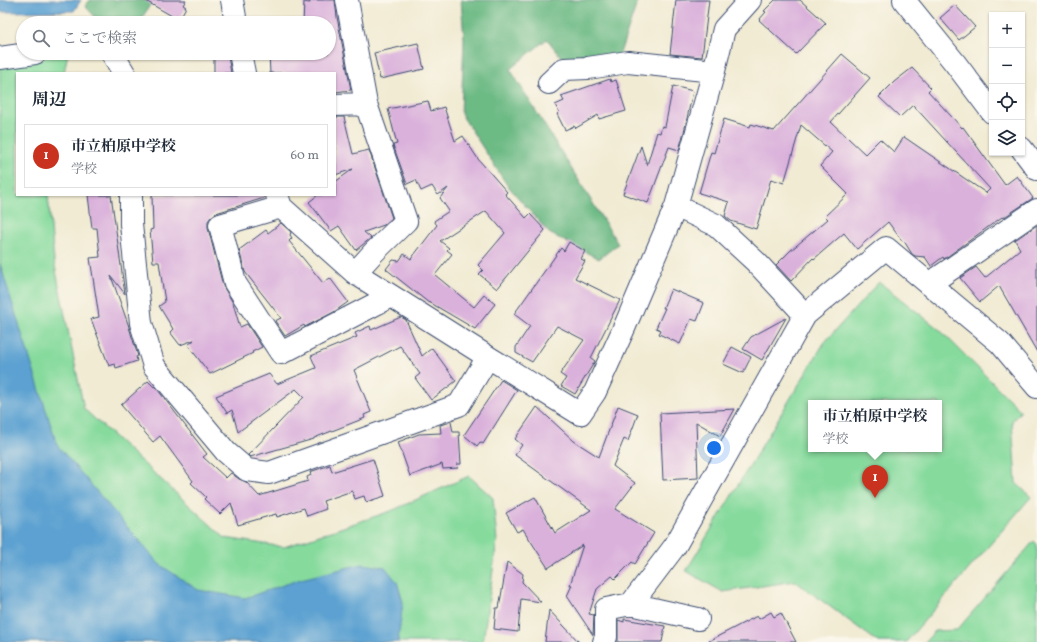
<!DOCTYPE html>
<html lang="ja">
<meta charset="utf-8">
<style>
body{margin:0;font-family:Vollkorn,"Noto Serif JP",serif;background:#f2f2f3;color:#1f2937}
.controls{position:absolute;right:12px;top:12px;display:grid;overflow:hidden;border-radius:0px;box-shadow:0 1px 3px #0004}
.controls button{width:36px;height:36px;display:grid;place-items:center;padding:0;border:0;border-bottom:1px solid #e0e1e3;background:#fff;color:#1f2937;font:20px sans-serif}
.you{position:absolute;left:714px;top:448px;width:14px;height:14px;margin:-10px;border:3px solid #fff;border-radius:50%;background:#1a73e8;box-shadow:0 0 0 6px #1a73e833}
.badge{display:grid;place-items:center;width:26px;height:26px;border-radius:50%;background:#c8321e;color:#fff;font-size:13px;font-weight:700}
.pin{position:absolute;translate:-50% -33px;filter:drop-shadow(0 1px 2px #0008)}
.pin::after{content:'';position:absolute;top:21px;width:14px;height:12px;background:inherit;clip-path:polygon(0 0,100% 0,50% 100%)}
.popup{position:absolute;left:808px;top:400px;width:134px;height:52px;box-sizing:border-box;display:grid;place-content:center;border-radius:0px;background:#fff;filter:drop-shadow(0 1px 3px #0005);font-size:13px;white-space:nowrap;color:#747a83}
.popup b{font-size:15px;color:#1f2937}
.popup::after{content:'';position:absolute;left:50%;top:100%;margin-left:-8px;border:8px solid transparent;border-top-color:#fff}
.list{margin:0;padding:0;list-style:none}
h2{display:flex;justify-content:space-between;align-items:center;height:52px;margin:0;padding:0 16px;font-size:17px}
h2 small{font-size:13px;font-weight:400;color:#747a83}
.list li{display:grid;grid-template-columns:26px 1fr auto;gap:12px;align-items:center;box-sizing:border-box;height:64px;margin:0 8px 8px;padding:0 8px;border:1px solid #e0e1e3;border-radius:0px}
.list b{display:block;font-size:15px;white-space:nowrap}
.list p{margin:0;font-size:13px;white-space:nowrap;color:#747a83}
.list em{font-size:13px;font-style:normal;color:#747a83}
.icon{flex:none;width:22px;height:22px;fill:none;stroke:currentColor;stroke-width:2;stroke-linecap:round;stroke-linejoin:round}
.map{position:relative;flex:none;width:1037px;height:642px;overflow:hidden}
.search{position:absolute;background:#fff;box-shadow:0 1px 3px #0004;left:16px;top:16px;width:320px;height:44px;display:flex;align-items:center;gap:10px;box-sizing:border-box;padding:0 14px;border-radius:22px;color:#747a83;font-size:15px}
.panel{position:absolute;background:#fff;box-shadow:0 1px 3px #0004;left:16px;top:72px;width:320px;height:124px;border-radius:0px}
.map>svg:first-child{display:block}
</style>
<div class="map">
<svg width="1037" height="642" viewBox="0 0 1037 642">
<rect width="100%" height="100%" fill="#fbf7ec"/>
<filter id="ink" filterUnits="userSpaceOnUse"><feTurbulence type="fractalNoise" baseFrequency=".025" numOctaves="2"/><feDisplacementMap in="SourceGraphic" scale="8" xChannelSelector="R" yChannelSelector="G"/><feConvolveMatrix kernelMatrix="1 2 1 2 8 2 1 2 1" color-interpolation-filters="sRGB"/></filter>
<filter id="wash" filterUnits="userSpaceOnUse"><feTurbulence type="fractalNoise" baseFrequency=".012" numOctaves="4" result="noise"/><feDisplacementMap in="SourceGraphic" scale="16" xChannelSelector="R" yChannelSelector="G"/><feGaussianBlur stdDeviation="0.9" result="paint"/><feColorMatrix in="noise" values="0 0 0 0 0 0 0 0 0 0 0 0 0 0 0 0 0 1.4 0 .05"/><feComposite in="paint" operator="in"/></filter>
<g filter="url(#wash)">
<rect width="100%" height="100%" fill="#f1ebd3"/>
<path fill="#85da9c" stroke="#50847d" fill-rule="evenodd" d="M35,53h33l-4,20h-47v122h31l6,66 30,148 141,129 59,9 107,-36 78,-35 24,22 4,43 -14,101h-483v-584z
M879,282l61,48 81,81 -9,10 4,62 15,14 -125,145h-28l-83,-61 -72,11 -37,-21 138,-228zM811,403h128v46h-128z
M1034,541l3,3v98h-112l10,-11 22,-1z"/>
<path fill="#6cba84" stroke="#447471" d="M89,0h64l-14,23h-38l-16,-17z
M461,0h177l-21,62 -49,4 -21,-27 -37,30 108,175 -19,15 -50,-26 -42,-48 -46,-71 3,-75z"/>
<path fill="#5ba1d1" stroke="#3b6898" d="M0,0h81l-7,11 -74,1z
M0,264l57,181 102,119 39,26 47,8 56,-19 61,-15 23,3 12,15 6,20 -5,40h-398z"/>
<g id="blocks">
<path fill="#dab1db" d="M144,0h42l-3,5 3,2 -7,13z
M310,0h25l2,17 14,73 -16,2v-19h-65l-1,-20h60v-30h-26l1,-21 6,1z
M676,0h33l-7,57 -32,-3z
M775,0h25l26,23 -30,31 -37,-34 7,-8 -2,-1z
M955,5l20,22 -16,13 -19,-22z
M418,43l6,26 -44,10 -6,-26z
M842,54l28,24 -39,44 34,32 15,-15 14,13 10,-15 82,56 4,-4 -77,-84 -13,12 -21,-20 15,-15 18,-14 19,20 -3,3 34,37 1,-1 42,58 12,-9 16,22 -30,20 -1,-1 -58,42 -1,-2 -12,9 -6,-9 -10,-1 -3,-2 -8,-13 -1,1 -15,-20 -31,27 -13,-16 -30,26 -1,-1 -22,23 -15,-16 14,-14 38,-32 -3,-3 23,-22 -28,-28 12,-14 -31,-27 -17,58 -13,-4 -15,50 -25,-8 -6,-5 4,-14 -30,-9 12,-41 3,1 10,-34 26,8 1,-3 23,7z
M228,56l3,17h-17v-16z
M610,79l1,3 5,-2 10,31 -27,8 -1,-4 -22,13 -2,-2 -9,4 -8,-16 2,-2 -4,-7 9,-4 -3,-5z
M673,86l20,5 -9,41 -5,18 -10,-3 -21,56 -25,-9 18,-48 6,19 10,-33 3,1 2,-7 3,1z
M428,101l3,10 13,-4 11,34 8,-5 15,23 29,33 -2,2 21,24 4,-4 15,16 -48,59 -18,-15 4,-4 -5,-5 27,-32 -19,-22 -46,30 9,7 -2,2 5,4 -17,21 39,32 10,-12 11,9 -20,25 -46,-27v1l-43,-34 7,-9 6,1 5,-7 7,5 26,-34 -3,-4 15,-10 -9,-13 8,-10 -10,7 -6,-9 -11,5 -5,-11 -9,4 -14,-39 4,-1 -9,-35z
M335,117h9l9,37 16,-4 23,68 -8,7 -20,7 7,6 -15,12 -17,-24 -8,5 -22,-29 9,-7h17v-13l18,-13 -18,6z
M88,195h23l14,99 -14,-18 17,48 10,32 -2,1 1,4 -21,7 -1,-4 -6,2 -18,-47 8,-2 -9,-59 10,-1 -3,-29h-5z
M152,195h112v3l-48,15 -5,4 -3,4v7l15,58 10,17 7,24 7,-3 15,23 -10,5 1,1 -43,21 -22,-29 6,-5 -14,5 -10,-13 3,-3 -14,-23 6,-4 -6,-40h-6l-3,-32 3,-1z
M281,223l10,9 -1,3 2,3 -3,3 34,42 7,-5 18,24 -14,10 -29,15 -1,-2 -19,11 -10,-15 6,-3 -36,-46 -6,-22 27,-20 2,3z
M1037,225v127l-38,-66 -19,16 -20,-24 16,-11 9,11 35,-29 -5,-9z
M569,242l16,9 -4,8 4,2 -10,17 45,22 -29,58 4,3 -20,33 -14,-8 5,-8 -6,-4 24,-34 -27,-14 -25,36 -16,-9v-6l14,-21 -16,-12 47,-66 3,3z
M671,289l33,14 -7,18 -6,-2 -11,25 -21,-10 2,-4 -5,-2 9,-20h-2z
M401,317l5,3 16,36 10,-8 24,33 -25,19 -16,-22 5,-4 -20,-28 -46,24 17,42 -7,3 1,3 -51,20v1l-64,18 -2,-2 56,-58 -8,-8 -58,43 -6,-22 -5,3 -11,-17 53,-22 8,10 39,-16 -5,-12 46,-19 -2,-4 15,-7 1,4z
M786,318l-24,42 -19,-11 8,-12z
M732,347l19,10 -8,16 -20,-9z
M501,380l16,10 -34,54 -3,-2 -3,4 -13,-11z
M148,381l6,6 1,-1 9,12 43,56 -4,3 23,21 5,-5 8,6 7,3 13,14 49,-15 -1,-4 4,-2 -1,-3 20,-7 2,7 41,-13 12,37 -19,6 -2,-6 -9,3 -3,-8 -29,10 3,8 -19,7 -3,-8 -27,9 -1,-3 -38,11 -7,-22 -11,11 -16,-15 2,-2 -15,-14 2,-2 -33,-45 -7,6 -32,-37z
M618,406l20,8 -10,27 -4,-2 -11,27 22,17 -20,26 39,24 -19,31 -3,-2 -17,17 -3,-3 -15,13 -8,25 5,1 -1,20 -26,-39 5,-11h-2l13,-40 -35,23 -25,-39 -6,3 -11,-19 29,-16 20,36 36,-23 -76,-55 7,-10 -7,-6 22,-32 37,34 25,16z
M735,409l-15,27 -24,-14 2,56 -35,2 -3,-67z
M451,422l2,10h6l2,32h-4l1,4 -15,1 -1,-5 -32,12 -12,-34 21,-8 22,-1 -1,-8z
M507,562l16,12 -1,8 19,20 -20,-3 -3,33 -24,-3 2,-21h3z
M549,610l30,32h-34z
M771,612l3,5 7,-4 15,29h-89l50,-26 2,3z
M624,619l41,7 -3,16h-44v-22l6,2z"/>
</g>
</g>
<g filter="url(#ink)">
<use href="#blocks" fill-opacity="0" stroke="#3b4b70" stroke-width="1"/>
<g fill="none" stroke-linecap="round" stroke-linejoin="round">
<g stroke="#3b4b70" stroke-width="24">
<path id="minor" d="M232,0l4,23
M347,0l19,104 40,117 -32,31 -19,21
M904,0l51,63 37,49
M112,53l12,20
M240,53l4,20
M0,58l35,-5
M549,83l15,-14 24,-1 40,-6 86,9
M335,105l31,-1
M1022,149l15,20
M131,195v29l10,99 13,43 72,86 21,18 22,3 190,-68 29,-48 92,57 15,-22 30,-66 51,-120 40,19 40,37 49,53
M277,195l4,12 74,66 133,84
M676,206l38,-135 10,-42 26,-29
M281,207l-61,18 15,58 46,70 110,-57
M929,284l108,-74
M698,619l-67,-15 44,-58 130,-231 81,-67 114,95 37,44
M604,642l2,-5v-28l25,-5"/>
</g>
<use href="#minor" stroke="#fff" stroke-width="22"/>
</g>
</g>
</svg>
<div class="controls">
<button>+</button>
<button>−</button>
<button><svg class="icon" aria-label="locate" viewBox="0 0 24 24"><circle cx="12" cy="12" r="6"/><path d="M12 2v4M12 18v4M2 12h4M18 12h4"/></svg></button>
<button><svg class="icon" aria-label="layers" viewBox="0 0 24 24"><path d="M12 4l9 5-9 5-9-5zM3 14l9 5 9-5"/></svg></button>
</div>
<div class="you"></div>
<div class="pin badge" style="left:875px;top:498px">1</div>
<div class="popup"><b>市立柏原中学校</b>学校</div>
<div class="search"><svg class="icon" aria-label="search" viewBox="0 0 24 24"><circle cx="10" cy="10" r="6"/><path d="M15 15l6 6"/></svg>ここで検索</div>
<section class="panel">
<h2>周辺<small></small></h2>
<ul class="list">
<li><span class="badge">1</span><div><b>市立柏原中学校</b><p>学校</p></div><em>60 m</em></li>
</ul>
</section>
</div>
